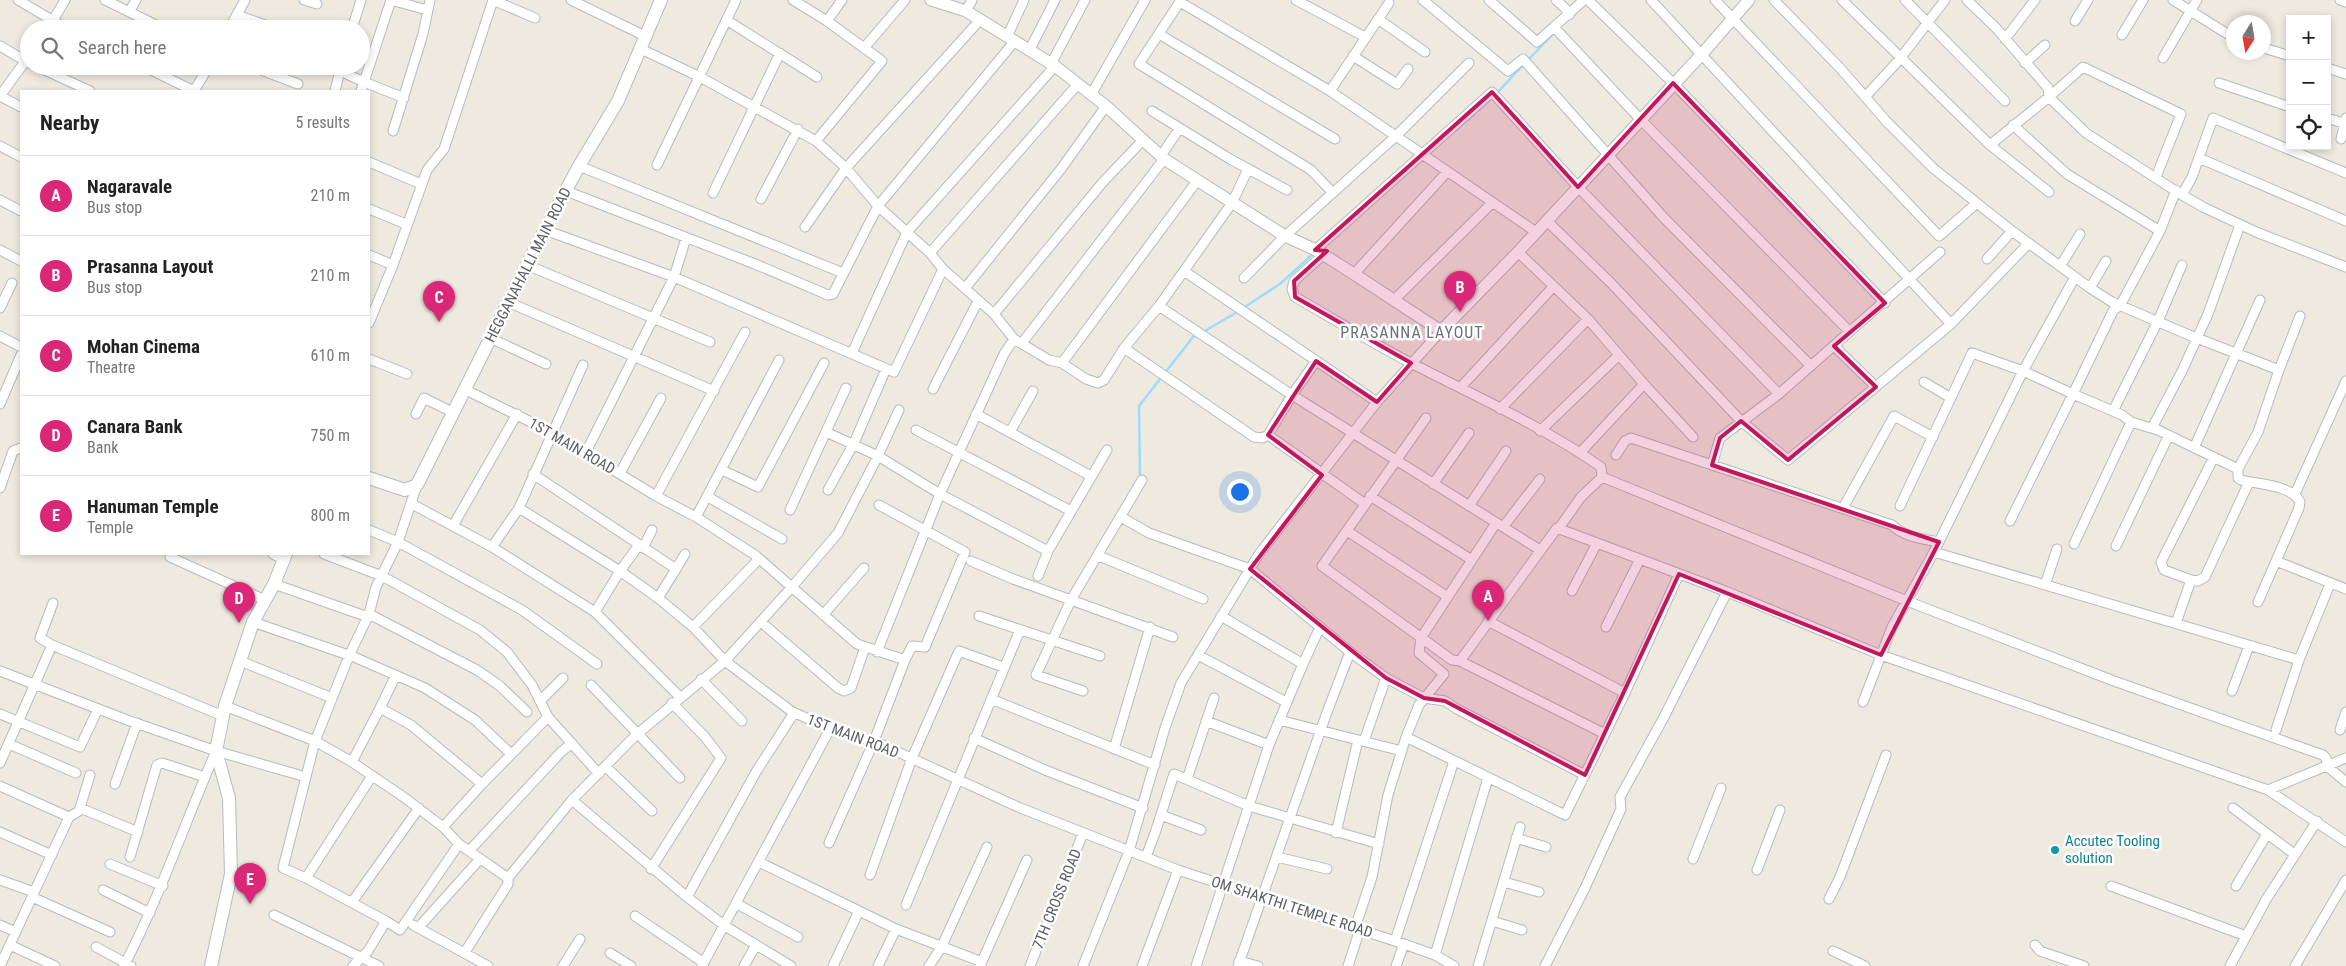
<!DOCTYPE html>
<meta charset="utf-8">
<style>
body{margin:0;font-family:"Roboto Condensed",sans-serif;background:#f2f2f2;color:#222}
.controls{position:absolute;right:15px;top:15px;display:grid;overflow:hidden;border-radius:0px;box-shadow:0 2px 8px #0003}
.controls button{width:45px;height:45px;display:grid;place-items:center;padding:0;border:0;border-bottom:1px solid #e0e0e0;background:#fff;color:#222;font:25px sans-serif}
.compass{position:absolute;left:2226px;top:15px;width:45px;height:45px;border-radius:50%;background:#fff;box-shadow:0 2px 8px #0003;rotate:191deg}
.you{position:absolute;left:1239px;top:491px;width:18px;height:18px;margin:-12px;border:4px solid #fff;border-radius:50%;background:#1a73e8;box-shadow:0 0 0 8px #1a73e833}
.badge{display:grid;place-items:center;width:32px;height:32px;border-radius:50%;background:#db2777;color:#fff;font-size:16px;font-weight:700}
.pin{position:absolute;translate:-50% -41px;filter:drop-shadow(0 1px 2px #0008)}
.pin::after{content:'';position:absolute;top:26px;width:18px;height:15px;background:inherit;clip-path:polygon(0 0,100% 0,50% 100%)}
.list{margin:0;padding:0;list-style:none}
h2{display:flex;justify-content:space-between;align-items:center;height:65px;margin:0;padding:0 20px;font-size:21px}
h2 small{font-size:16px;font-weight:400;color:#767676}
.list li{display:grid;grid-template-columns:32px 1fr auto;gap:15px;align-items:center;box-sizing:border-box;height:80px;padding:0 20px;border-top:1px solid #e0e0e0}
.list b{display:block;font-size:19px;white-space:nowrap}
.list p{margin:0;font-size:16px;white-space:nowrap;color:#767676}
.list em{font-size:16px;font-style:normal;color:#767676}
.icon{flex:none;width:28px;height:28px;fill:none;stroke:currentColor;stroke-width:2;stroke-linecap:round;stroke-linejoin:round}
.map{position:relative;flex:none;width:2346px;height:966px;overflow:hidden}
.search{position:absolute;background:#fff;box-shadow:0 2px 8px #0003;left:20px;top:20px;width:350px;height:55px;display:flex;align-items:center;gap:12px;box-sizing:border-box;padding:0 18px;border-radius:28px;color:#767676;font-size:19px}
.panel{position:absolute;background:#fff;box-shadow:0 2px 8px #0003;left:20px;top:90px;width:350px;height:465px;border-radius:0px}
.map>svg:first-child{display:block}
</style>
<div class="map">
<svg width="2346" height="966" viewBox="0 0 2346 966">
<rect width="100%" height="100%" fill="#eeeae0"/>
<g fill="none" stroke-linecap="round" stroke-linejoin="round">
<path stroke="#9fdaff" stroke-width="2.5" d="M1528,60l27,-28
M1497,93l27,-29
M1456,130l37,-33
M1243,308l37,-24 34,-31
M1203,332l36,-21
M1140,478l-1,-72 54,-69 5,-2"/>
<g stroke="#b6babf" stroke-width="11">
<path id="minor" d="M18,0l49,29
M105,0l59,29
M304,0l13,4
M391,0l-27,82 40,16
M391,0l36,10
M493,0l42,18
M571,0l76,37
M793,0l34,21
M1181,0l-42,64 172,106 22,23
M1296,0l69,37
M1423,0l85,71 15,-12 141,159 147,148
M1489,0l48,42 47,-42
M1556,0l9,8 4,7
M1588,0l85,83 212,220
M1715,0l224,236 38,-33
M1774,0l66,68 47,54 46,46 79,63 78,57 22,14 77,33 90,35 -21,62 -20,37
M1842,0l148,145 59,47
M1905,0l100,101
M1967,0l30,29 51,59 1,9 37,36 96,62 21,12 53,25 90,35
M2173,0l61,38
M2340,0l6,2
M1180,2l150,89 206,141
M966,11l6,-11
M129,12l7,-12
M237,15l39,14
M1378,19l47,33
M728,21l89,56
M2075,21l13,-21
M1554,27l86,92 209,212
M48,29l17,-29
M229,29l16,-29
M352,29l9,-29
M1159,34l176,105
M2122,35l21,-35
M1007,37l17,-37
M2005,39l30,-39
M0,46l29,17
M864,48l41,-48
M2264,48l26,8
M641,49l59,28 116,64 30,27 32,38 52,47 13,16 51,45 20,25 35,21 13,3 24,16 12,4 6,-3 20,-32 35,-42 73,-103 16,-34
M1029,51l26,-51
M1353,56l44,28 11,-15
M2163,58l34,-58
M2025,63l20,-18
M1051,64l34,-64
M36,66l54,25
M143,66l51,25
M250,66l48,18
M2327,68l19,6
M340,71l24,11 -3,9
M2219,83l71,24
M194,91l15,-25
M335,91l6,-25
M1330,91l59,-88
M1091,95l54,-95
M0,96l29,-40
M0,96l21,11
M1865,97l34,-37 46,-60
M1152,111l78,48 57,31
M2327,118l19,6
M2013,125l54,49 93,57
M393,131l30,-97 7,-34
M2341,139l5,-21
M816,141l66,-80 -55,-40 15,-21
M1990,145l59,-48 34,-30 98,47 -25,63
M0,146l21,11
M1161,156l18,-27
M2199,158l147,63
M369,162l52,22
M657,165l79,-165
M579,166l264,107
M2176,190l-16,41 -39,73 -8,7 -40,83 49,21 9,7 27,8 80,39v9l3,2c16,4 51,5 59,22l-1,6 -23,53
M566,191l189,73 73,31 5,-1 45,-88 136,-164
M713,193l67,-140
M2182,195l10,-18 21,-59 133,55
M761,199l37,-70
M0,200l21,11
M369,209l37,15
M1547,221l64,62 130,138 47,39 163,-136 -300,-324
M805,227l41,-59 134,-148
M545,230l129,47 220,95 49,-103
M0,250l21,11
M1315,250l177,-158 86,95 201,207
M1518,252l70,67 56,65 -64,69
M930,253l147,-168
M369,255l24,10
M1323,255l-29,26 -2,8 3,8c39,22 77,46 116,66 64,33 131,63 190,104l1,10 -21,20 -22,31
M1987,259l25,-28
M527,265l183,77
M2061,265l19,-31
M1184,271l193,131
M1354,274l93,-102
M1244,278l41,-42 111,-100 73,-73
M966,287l95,-118 45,-63
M2090,288l16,-27
M1394,300l98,-97
M508,302l206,89
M1159,306l133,89 248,155
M0,308l12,-25
M994,314l109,-132 40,-42
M369,323l24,-58 34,-95 17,-21 49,-149
M1951,324l78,-81
M0,336l21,11
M490,338l56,26
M1022,343l142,-184
M1834,346l42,41
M1124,348l130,89 8,1 6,-3 97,69
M852,353l55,-121 148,-166
M369,359l38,15
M1062,363l135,-182
M2279,370l21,-54
M1924,382l27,16
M1644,384l49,53
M1461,387l92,-100
M933,389l45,-88
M466,390l85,42 105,64 40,21 59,38 102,89 48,16 -31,81 -45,102
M0,404l21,-49
M1500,409l88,-90
M2113,411l45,-90 24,-56
M416,414l8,-16 30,15
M976,414l115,62
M1426,418l-104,148 130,94 8,1
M2152,428l30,-57 26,-57 32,-89
M916,430l155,81
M1540,431l79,-76
M826,432l52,24 62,38 108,57
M1010,432l23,-41
M1268,435l24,-40 24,-34
M2194,448l66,-148
M586,452l88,-175 12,-39
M1616,455l9,-14 6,-3 81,27
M722,470l36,17 66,-124
M620,473l41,-75
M533,474l143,95 -18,29
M1602,477l305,124 207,80 209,74 3,3 2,9 18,15
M1433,484l36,-51
M0,488l13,-37 8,-3
M828,490l26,-47 32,-74
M2295,494l51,-113
M656,496l89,-164
M1370,496l102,64
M708,497l74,42
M412,504l80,43 103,65 85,85
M879,505l86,47 -40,95 -13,-1 -7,14
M1469,506l37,-55
M1900,506l72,-153 51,18 52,-94
M519,508l101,63 38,27 35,29 32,34 66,50 39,18 44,12 144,66 160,63 226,74 31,11 19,11
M1843,508l51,-92 39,21
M790,510l56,-122
M696,517l83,-157
M1121,517l28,16 101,36 100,83 -24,63 -88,251
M454,524l63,-110
M1503,527l37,-48
M369,530l29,12 124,68 75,54
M1347,531l101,66
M1939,542c-16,-3 -35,-5 -47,-17l-180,-60 8,-27 59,-44 161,-142
M2074,544l57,-122
M2116,546l52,-109
M492,547l27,-39 64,-143
M643,548l9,-18
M1934,552l365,108
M273,554l10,5
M324,554l58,22 98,54 27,22 25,33 16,32 51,57
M1099,556l104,43
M170,557l95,43
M971,561l42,18 160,58
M676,569l9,-15
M1038,576l10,-25 59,-101
M2191,580l-27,-10 -3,-8 53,-105
M274,584l94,33
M2045,585l12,-36
M1572,591l25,-48
M2258,602l18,-41 70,28
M595,612l25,-41 19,-26
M369,614l108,56 23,16 27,26
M823,615l41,-47
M979,616l121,40
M1488,621l137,72
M253,622l101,35 71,31 50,32 36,34
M761,622l77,66 6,3 7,-3 14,-41
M2176,623l15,-43 7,1 7,-4 44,-95
M693,627l66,-68
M1606,627l34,-68
M52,645l-12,-7 13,-35
M877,652l63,-158 64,-140 10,-15
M1350,652l36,26
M1198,655l88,47
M240,661l92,37
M1303,664l17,-37
M0,671l127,49 89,31 90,26
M701,679l41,42
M591,685l89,93
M1083,691l-47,-16 35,-75 71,-120
M2232,691l17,-45
M991,699l164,66
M540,701l23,-23
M1863,702l29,-75 42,-75 89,-181 50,23 -63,127
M225,706l90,35 37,21 53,36 38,29 16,17 49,34
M380,708l15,-31
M0,714l80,33 18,-38
M1279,720l123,31
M1206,721l63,24
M2276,730l23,-70 31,-76
M2340,730l6,-18
M1605,734l-145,-73 97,-133 168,63 156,64 387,135 78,-32
M1406,737l159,78 60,-122 54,-119
M974,738l71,32 98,38
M1364,741l22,-63 38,20 21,3 12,8 128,66
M9,744l67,29
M1114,749l36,-122
M352,762l28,-54 31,17 71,59
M0,763l52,-118 171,71
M606,767l46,44
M1187,779l27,-81
M115,784l22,-61
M0,786l69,31
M2268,790l78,52
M572,800l115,97 38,29 66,40
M80,808l58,24
M2233,808l61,46
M1161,815l40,15
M443,827l39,-43 66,-67
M0,832l52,23
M1336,833l22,-93
M1516,838l30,9
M469,851l92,-99 11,-9
M130,857l27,-92 5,-2 43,14
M1146,857l9,-24 19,-59 75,32 130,38
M1277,857l50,12
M1693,859l28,-71
M759,862l137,67 86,33
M110,864l53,22
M651,869l70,-111 -16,-21 -33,-34
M1757,870l23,-60
M870,875l42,-117 47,-107 44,16
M306,878l66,-102
M0,880l34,12
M1504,882l35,10
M2111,886l135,50
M2236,886l31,-52
M103,890l47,23
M32,897l78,35
M687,897l69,-125 38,-59
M1829,899l11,-22 46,-122
M352,902l67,-94
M737,904l61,33
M906,905l114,-275
M274,915l105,51
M635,916l69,47
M386,921l-80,-43 -23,-10 32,-127 34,-85 20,-42 7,-27 22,-45 19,-57
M1492,921l30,9
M0,925l16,7
M413,925l75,41
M418,928l62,-69
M1355,928l17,-51 16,-82 18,-58 13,-32 25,-31 -25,-21 2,-15 75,-115
M1395,941l59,-180
M10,945l45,21
M2035,945l5,6 44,15
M96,947l35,19
M1833,951l32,15
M465,952l43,-68v-6l64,-78 64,-65 89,-74 66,-73 47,-55 40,-77 21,-46
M610,953l21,13
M1435,955l53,-177
M1239,961l19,5
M0,966l69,-149 10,-6 11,-36
M124,966c36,-70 61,-143 92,-215
M353,966l15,-15 18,-30 14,9 59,-86
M563,966l17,-27
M702,966l128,-237
M744,966l12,-21
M833,966l26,-55
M878,966l18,-37
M929,966l12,-18 46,-101
M980,966l47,-106
M1030,966l53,-133
M1083,966l46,-115 36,-123 16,-45 78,-129 118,-152 64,-71
M1142,966l36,-96
M1196,966l73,-221 34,-81 -82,-48
M1348,966l12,-37
M1396,966l8,-22
M1478,966l42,-139
M1545,966l40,-78 36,-79 -1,-12 44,-80 63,-125
M2230,966l37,-68 50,-77
M2295,966l51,-86"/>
</g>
<g stroke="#b6babf" stroke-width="13">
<path id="tertiary" d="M931,0l35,11 89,55 51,40 58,53 121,77 31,14 38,24 87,57 77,-79 184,-198 47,-54"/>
</g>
<g stroke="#b6bbc1" stroke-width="14">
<path id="secondary" d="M369,478l36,12 12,-5 123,-246 39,-73 39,-65 43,-101
M211,966l20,-92 -2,-76 -13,-47 9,-45 28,-84 21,-38 12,-30"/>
</g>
<use href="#minor" stroke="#fff" stroke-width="9"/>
<use href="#tertiary" stroke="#fff" stroke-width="11"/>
<use href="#secondary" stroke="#fff" stroke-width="12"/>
</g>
<path fill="#c2185b" fill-opacity="0.2" stroke="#c2185b" stroke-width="4" stroke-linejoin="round" d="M1673,83l212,220 -51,43 42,41 -88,73 -47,-39 -21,17 -8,27 227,77 -58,113 -202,-81 -94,201 -140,-74 -21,-3 -38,-20 -136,-109 72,-94 -54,-40 48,-74 61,41 34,-39 -116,-66 -1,-16 33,-30 -12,-1 177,-158 86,95z"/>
<circle fill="#0f9aa8" stroke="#fff" stroke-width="2" cx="2055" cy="850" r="5"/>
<g text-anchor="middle" stroke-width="5" stroke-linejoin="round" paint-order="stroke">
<g font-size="15" fill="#595e63" stroke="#fff">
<text transform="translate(528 265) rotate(-63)" y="5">HEGGANAHALLI MAIN ROAD</text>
<text transform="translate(572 446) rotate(30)" y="5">1ST MAIN ROAD</text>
<text transform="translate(853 736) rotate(21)" y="5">1ST MAIN ROAD</text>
<text transform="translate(1057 899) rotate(-68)" y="5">7TH CROSS ROAD</text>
<text transform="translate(1292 907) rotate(18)" y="5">OM SHAKTHI TEMPLE ROAD</text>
</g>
<g font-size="15" fill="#0d838f" stroke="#fff" text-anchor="start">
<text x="2065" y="846">Accutec Tooling<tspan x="2065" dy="17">solution</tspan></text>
</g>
<g font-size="16" letter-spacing="1" fill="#6a7075" stroke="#fff">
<text x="1412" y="338">PRASANNA LAYOUT</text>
</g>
</g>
</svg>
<div class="controls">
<button>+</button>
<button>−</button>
<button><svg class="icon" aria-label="locate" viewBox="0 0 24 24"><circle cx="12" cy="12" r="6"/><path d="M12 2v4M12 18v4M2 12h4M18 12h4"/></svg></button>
</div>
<svg class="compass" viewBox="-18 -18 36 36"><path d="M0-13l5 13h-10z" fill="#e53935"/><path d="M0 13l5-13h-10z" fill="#767676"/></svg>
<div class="you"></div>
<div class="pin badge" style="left:1488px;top:621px">A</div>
<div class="pin badge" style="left:1460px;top:312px">B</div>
<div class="pin badge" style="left:439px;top:322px">C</div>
<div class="pin badge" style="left:239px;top:623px">D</div>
<div class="pin badge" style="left:250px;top:904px">E</div>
<div class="search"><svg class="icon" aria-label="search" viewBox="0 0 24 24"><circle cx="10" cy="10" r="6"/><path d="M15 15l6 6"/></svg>Search here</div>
<section class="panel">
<h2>Nearby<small>5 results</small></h2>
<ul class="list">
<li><span class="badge">A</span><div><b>Nagaravale</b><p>Bus stop</p></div><em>210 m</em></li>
<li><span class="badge">B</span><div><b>Prasanna Layout</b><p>Bus stop</p></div><em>210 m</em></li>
<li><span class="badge">C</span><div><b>Mohan Cinema</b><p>Theatre</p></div><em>610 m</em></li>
<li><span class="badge">D</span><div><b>Canara Bank</b><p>Bank</p></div><em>750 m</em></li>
<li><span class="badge">E</span><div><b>Hanuman Temple</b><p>Temple</p></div><em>800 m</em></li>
</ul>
</section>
</div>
